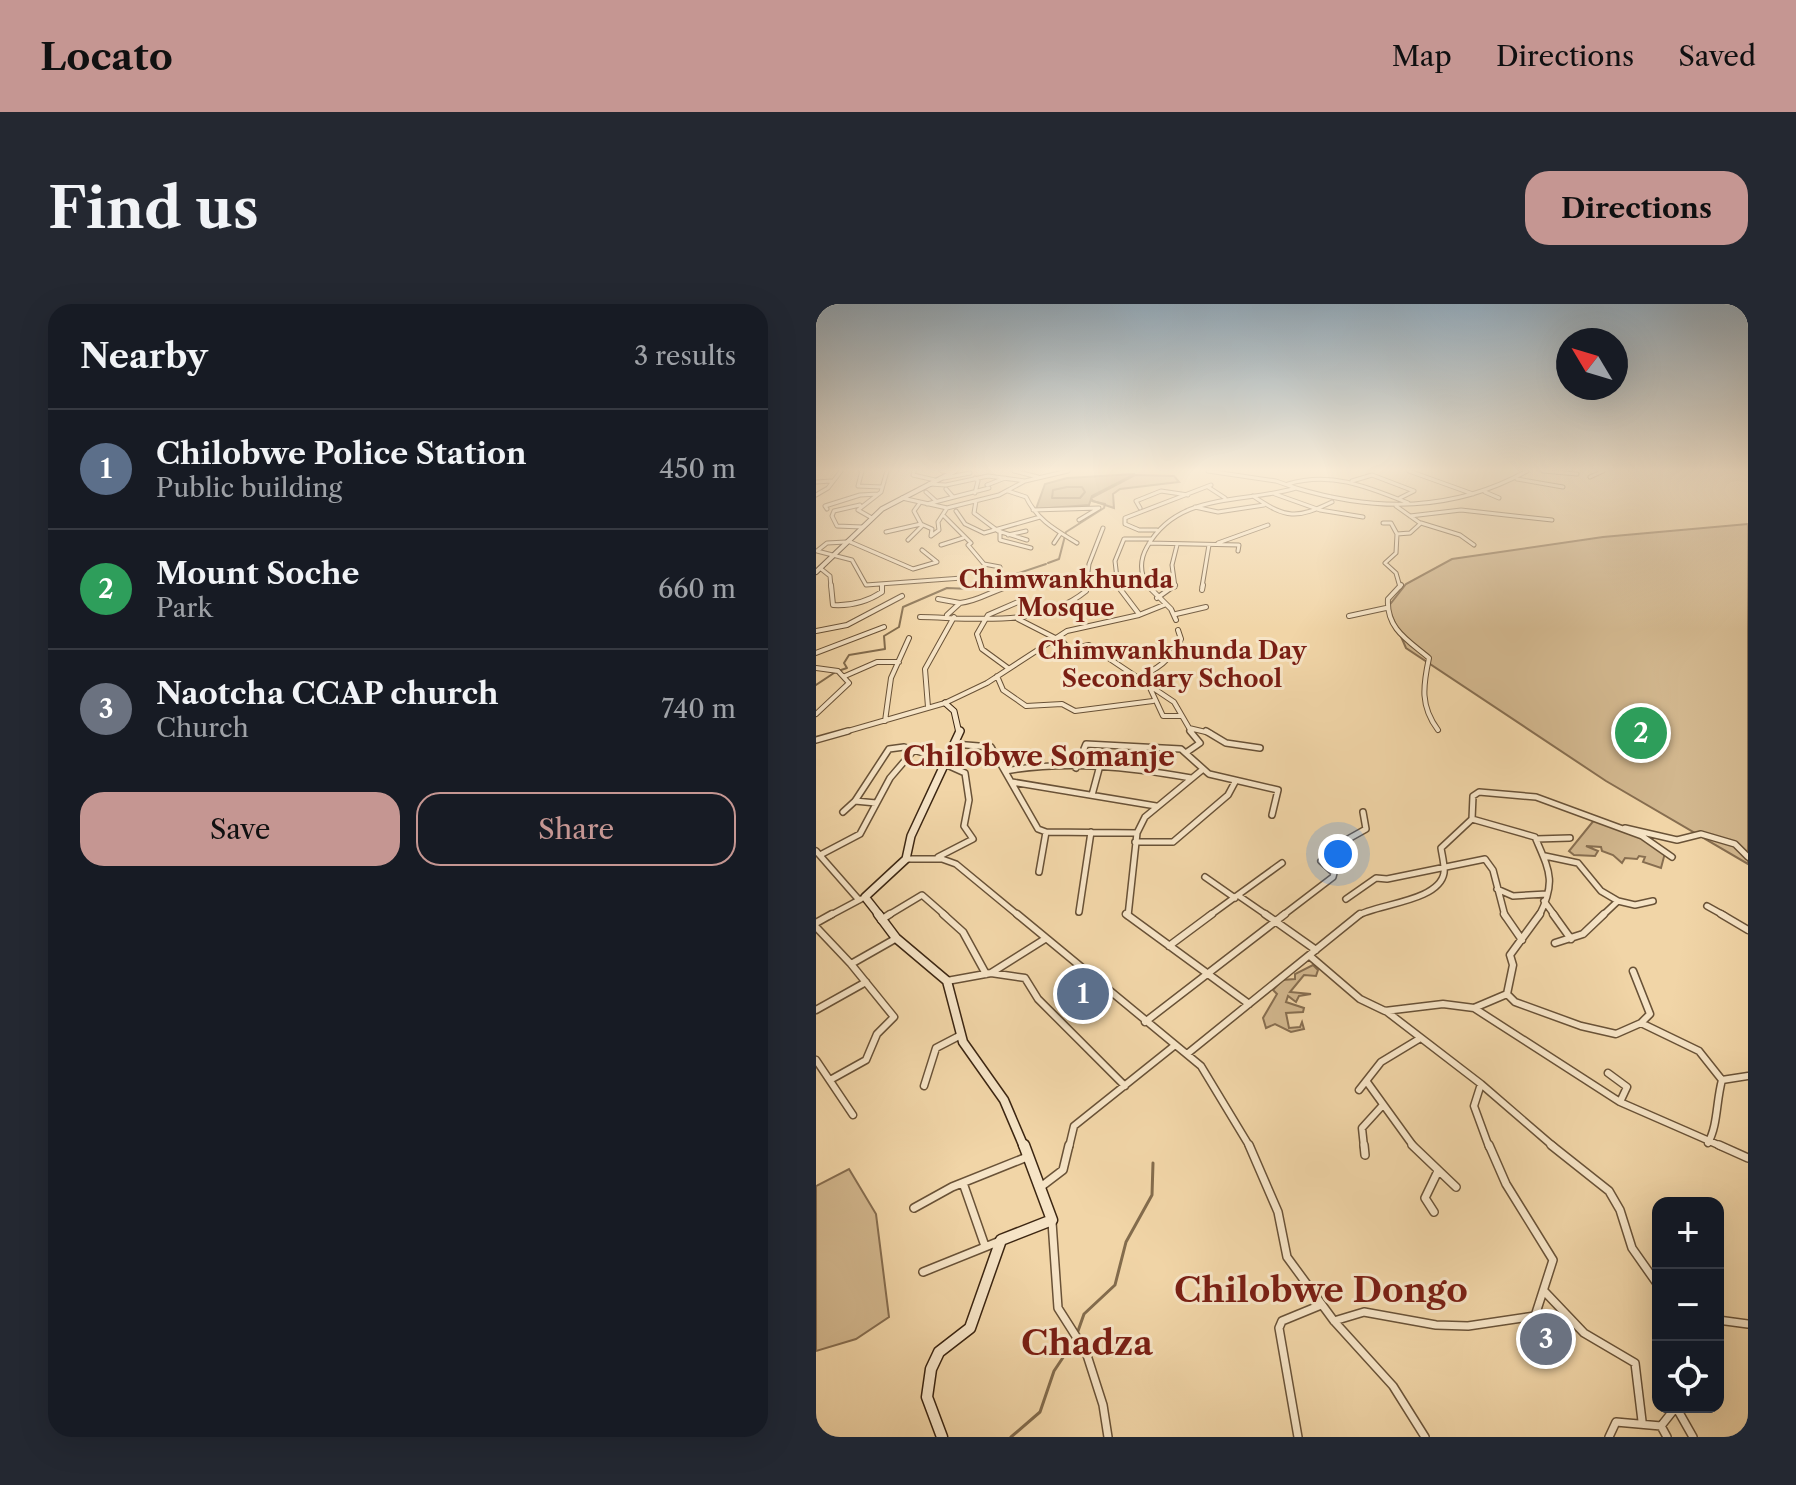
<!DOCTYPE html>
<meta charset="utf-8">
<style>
body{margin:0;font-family:"Libre Caslon Text",serif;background:#242831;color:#f1f3f6}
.controls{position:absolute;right:24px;bottom:24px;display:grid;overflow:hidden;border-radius:16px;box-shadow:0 8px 32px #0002}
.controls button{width:72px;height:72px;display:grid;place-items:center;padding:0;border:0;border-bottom:2px solid #363941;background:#171b24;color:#f1f3f6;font:40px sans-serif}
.compass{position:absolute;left:740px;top:24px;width:72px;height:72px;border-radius:50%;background:#171b24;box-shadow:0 8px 32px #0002;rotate:308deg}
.you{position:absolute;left:522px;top:550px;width:28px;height:28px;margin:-20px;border:6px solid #fff;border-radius:50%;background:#1a73e8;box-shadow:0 0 0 12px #1a73e833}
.badge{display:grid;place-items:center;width:52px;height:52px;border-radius:50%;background:#c59692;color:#fff;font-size:26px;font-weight:700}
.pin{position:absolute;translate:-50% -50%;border:4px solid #fff;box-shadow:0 2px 8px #0006}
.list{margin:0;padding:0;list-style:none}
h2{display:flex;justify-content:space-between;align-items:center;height:104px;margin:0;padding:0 32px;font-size:34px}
h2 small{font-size:26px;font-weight:400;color:#9ea1a6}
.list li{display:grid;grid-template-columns:52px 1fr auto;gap:24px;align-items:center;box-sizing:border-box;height:120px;padding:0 32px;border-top:2px solid #363941}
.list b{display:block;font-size:30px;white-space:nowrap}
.list p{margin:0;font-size:26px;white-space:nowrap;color:#9ea1a6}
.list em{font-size:26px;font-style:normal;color:#9ea1a6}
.actions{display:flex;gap:16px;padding:24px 32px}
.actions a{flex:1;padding:18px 0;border:2px solid #c59692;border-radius:24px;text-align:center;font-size:28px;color:#c59692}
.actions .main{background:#c59692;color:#111}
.icon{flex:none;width:44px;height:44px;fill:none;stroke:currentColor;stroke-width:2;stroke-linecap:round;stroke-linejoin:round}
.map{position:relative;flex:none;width:932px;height:1133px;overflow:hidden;border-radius:24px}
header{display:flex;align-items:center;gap:48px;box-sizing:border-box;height:112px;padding:0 40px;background:#c59692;color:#111}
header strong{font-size:38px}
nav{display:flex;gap:44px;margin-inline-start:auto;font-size:28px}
.intro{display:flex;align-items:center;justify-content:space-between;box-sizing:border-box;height:192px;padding:0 48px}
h1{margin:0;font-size:56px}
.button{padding:20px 36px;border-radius:24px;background:#c59692;color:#111;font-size:28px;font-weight:700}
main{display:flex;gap:48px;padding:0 48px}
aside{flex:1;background:#171b24;border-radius:24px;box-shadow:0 8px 32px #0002}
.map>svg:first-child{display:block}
</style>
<header>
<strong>Locato</strong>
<nav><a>Map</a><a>Directions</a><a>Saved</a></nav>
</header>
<div class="intro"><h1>Find us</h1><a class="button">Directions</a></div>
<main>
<aside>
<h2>Nearby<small>3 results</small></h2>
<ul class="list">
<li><span class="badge" style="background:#5c6f8a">1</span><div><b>Chilobwe Police Station</b><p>Public building</p></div><em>450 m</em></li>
<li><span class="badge" style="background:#2e9e5b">2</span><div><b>Mount Soche</b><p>Park</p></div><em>660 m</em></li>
<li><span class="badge" style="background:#6b7280">3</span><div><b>Naotcha CCAP church</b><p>Church</p></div><em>740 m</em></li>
</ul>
<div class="actions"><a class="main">Save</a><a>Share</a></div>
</aside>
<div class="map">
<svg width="932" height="1133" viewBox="0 0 932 1133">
<rect width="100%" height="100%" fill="#f1d5a7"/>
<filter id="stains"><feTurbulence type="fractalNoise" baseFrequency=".0025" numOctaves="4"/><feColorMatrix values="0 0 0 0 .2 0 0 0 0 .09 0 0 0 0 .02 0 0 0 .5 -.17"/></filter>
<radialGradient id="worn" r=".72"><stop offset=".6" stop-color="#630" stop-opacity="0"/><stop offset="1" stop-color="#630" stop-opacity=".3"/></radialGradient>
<path fill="#d2b78e" stroke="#876e50" stroke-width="2" d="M319,171l39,1 5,6 -59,7 -7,5 1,14 -21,-7 -2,-3z
M932,220v340l-142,-83 -200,-133 -18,-41 18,-23 46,-25 151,-22z
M779,515l54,22 16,12 -4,15 -18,-6 2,-5 -6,-1 -2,3 -12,-1 -3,5 -9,-8 -11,-4 -1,-4 -15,-1 12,5 -3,5 -21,-1 -5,-4z
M497,661l5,5 -2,6 -12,-1 -14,17 21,2 -12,2 -3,6 -8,-6 -2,6 18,6 -1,4 -17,1 3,15 11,-1 2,-5 2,7 -13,3 -16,-8 -9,4 -3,-10 14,-24 -4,-4 9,-10 13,-1v-5z
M33,865l27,45 13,103 -33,22 -40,12v-165z"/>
<path fill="#b39a74" stroke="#836c4d" stroke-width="2" d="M319,170l-43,22 -3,9 -53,4 9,-25 22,-6z"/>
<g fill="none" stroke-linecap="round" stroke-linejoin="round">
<path stroke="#786043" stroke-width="2" d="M251,183h15l3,5 -5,6h-28l1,-8z"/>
<path stroke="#836c4d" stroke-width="2" d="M276,197l13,3 -1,4
M232,259l11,-4 7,-27 38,-24
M25,366l6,-2 -3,-5 5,-8 36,-6 -1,-13 15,-9 4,-20 44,-19 24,1 75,-25
M0,381l18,-12"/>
<path stroke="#836c4d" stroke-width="3" d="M262,1027l6,-17 31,-29 11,-43 26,-47 1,-32
M195,1133l29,-25 14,-41 20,-30"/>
<g stroke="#695237" stroke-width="5">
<path id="street-far4" d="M46,167l-4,15 24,1
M98,167l-1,4 22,5
M126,167l9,1
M198,167l24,6
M593,167l64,23
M727,167l34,3
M774,173l13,-6
M128,174l26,-5
M159,174l3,3 -3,12
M701,175l46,8
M536,177l20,-6 42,16 -14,7
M0,178l15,-1
M113,180l17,1 42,-9 37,5
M472,180c43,-13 80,3 120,19
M171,181l18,-7
M392,183l17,11
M480,184c80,24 157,24 231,-17
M130,185l7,8
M192,187l18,6c11,23 30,33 51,46
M110,188l10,9
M669,188l14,6
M459,190l45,16 43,7
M0,191l12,-7 13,-17
M437,192c34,23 43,23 79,6
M86,194l45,10 52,-13 26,-14 43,-10
M160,197l-2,12 24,18 29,9
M103,200l-5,7 7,13 11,5 -1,7 8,-6 -1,-8 9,-14
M111,200l62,-16
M44,201l-26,6 -2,5 5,10 25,1
M580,202l24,17
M379,203l23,5 46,-7
M324,204l-4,-7 25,-10 27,4
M11,205l-2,-3 35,-11 18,-1
M217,206l66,-2 -20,12
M140,207l9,13 19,9 56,-16
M127,211l28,28 -3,2 16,19 16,3 1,4 -13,12
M594,212l51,-6 91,10
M56,214l-14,-8 23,-18 6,-21
M567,219h8l6,11 -1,19 -11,10 11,10 4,14
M341,226h-18l-14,-6v-6l86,-33
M184,227v9l31,8
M70,228l35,-8
M581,230l13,-1 11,-10 39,12 14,10
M192,231l18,-4
M92,236l15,-15
M32,237l65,28 24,-7 -15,-12
M30,238l-19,1 -10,8 35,9 14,25 96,-7
M238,239l6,-9
M333,239l90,2 -1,6
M402,239l50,-18
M125,241l22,-7
M4,264l10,8 1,11
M66,280v3
M188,283l44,-5 37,3
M270,283l3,-23 14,-36
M302,283l-3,-26 9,-22h27
M332,283c-8,-13 -9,-26 -1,-40 31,-56 96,-43 149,-59l-20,-7 -68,-10
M359,283l-3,-22 5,-20
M386,283l7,-42"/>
</g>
<g stroke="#695237" stroke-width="6">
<path id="street-far3" d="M15,281l2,20c18,1 34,-3 49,-13v-7
M301,281l22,29
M331,281l24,24 5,11
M585,281l-13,14c-2,30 21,42 41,59 -6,28 -9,48 9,72
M386,286l1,-5
M341,294l18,-13
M122,295l22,4 -13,12
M144,299c20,-2 34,-14 54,-18
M360,310l30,-7
M533,312l37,-8
M104,313c54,1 121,11 166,-26l1,-6
M202,315l45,23 6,7 20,-4 85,57 18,31
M0,327l31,-6 55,-29
M0,349l68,-26
M0,364l22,3 11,12 -33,31
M192,364l-26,-19 -5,-15 11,-19 37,-16
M29,372l32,-14h22
M181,372l6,14 23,16 36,-2 13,7 78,-10
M320,374c21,-8 35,-18 45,-39l-3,-9
M334,384l13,28h18
M112,403l-3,-38 29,-52
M69,417l6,-43 18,-40
M373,424l21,5
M25,429l104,-30 42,-20 80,-52 72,-16 25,-10"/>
</g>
<g stroke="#695237" stroke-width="8">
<path id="street-far2" d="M390,427l20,12 34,5
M0,436l32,-9
M138,440l37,3 47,82 8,3 91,1 8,-16 57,-47
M371,448l13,-9 -10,-12
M260,464l10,-24 95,5 28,25 69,16 -6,25
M189,467c61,-11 125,-4 186,7
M196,478l144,24
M276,491l7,-26
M39,497l21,2
M27,508l12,-11 34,-52 15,-2 42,13
M656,515l63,18c14,33 22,44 4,79
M809,524l52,12 24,-6 34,10 13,13
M720,535l34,-1
M319,538h38l55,-47 7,-13
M0,547l43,49
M6,550l38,-20 30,-56 24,-28
M729,552l33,7 23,28 17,10 17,4 18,-4
M122,553l35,-18 -9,-13 5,-26 -4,-27 -20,-9
M90,555h36l14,5 63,52
M223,568l7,-40
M389,573l30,21
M681,585l16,7 34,-2
M423,592l29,20
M530,595l30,-21 11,1 98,-20 8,11 12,46
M728,597l11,15
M891,602l18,10
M263,608l12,-80
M13,612l32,-17
M71,612l35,-21 24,21
M312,612l9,-83
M393,612l73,-53
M466,612l51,-39 1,-4 -13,-12 20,-18 25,-14 -3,-17
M541,612c18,-12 82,-14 87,-43 1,-7 -2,-18 -3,-25l31,-29 1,-23 6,-4 57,5 106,39 30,21
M786,612l16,-15"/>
</g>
<g stroke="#695237" stroke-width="9">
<path id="street-far1" d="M127,610l20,18 23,42
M201,610l184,152 49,81
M310,610l123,90
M449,610l51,36
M688,610l18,26
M737,610l18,25
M905,610l27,16
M65,616l9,-6
M0,619l16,-9
M0,623l35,37
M739,639l28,-9 21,-20
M353,642l43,-32
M495,653l49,42 25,12 58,-7 31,4 146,94 103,45
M817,667l17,43 -9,9 58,28 23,29
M175,669l34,5 13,21 87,87
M131,677l44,-8 54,-34
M691,690l6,-29 -3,-10 30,-41
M691,690l8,8 66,24 35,8 25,-11
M658,704l33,-14
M0,706l50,-28
M570,707l95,73 73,63
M329,718l140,-108
M371,750l173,-140
M0,756l37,55
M792,769l19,14 -7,15
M14,776l36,-20 11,-26 17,-17 -43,-53 44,-25
M906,776l26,-4
M551,778l47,65
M665,780l-7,22 15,41
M108,782l12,-38 25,-13
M543,786l22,-28 38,-23
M892,839c10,-18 8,-41 14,-63
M253,843l5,-21 100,-80
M548,843l-2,-19 20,-22"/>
</g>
<g stroke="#695237" stroke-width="10">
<path id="street" d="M433,841l29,67 9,45 47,64 59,65 32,51
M548,841l1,10
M596,841l44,42
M735,841l58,46 11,19 12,38 26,37
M903,841l29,13
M147,879l22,63
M226,882l21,-16 6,-25
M98,904l38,-21 75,-30
M618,908l-9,-14 13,-27
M236,918l6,86 28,44 17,53 5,32
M107,968l77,-31
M729,988l39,41 51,30 7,58
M902,1016l30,4
M518,1017l30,-9 72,13 32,1 67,-10 18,-56 -47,-76 -17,-39
M860,1103l17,30
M845,1122l6,11
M482,1133l-19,-109 3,-7 39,-16
M793,1133l7,-15 45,4 15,-19"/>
</g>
<g stroke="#3c2612" stroke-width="6">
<path id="secondary-far4" d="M0,268l66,-63 73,-38"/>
</g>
<g stroke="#3c2612" stroke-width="7">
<path id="secondary-far3" d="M129,399l9,8 5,22"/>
</g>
<g stroke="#3c2612" stroke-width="10">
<path id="secondary-far2" d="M64,612l-15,-19 41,-38 5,-23 49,-105"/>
</g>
<g stroke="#3c2612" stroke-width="11">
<path id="secondary-far1" d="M62,610l18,24 51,43 16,61 41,58 20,47"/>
</g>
<g stroke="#3c2612" stroke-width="13">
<path id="secondary" d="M126,1133l-15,-40 4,-28 8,-17 31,-24 31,-88 51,-20 -28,-75"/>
</g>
<use href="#street-far4" stroke="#f6e4c6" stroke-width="3"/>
<use href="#street-far3" stroke="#f6e4c6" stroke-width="4"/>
<use href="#street-far2" stroke="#f6e4c6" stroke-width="5"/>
<use href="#street-far1" stroke="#f6e4c6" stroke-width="6"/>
<use href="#street" stroke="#f6e4c6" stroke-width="7"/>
<use href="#secondary-far4" stroke="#f6e4c6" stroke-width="4"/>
<use href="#secondary-far3" stroke="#f6e4c6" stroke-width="5"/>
<use href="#secondary-far2" stroke="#f6e4c6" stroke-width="7"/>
<use href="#secondary-far1" stroke="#f6e4c6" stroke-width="8"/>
<use href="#secondary" stroke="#f6e4c6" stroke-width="10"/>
</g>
<linearGradient id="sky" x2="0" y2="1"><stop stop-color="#93aaba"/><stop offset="0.51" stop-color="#f9ecd7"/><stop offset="1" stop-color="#f9ecd7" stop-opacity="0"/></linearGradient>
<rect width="932" height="325" fill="url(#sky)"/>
<g text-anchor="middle" stroke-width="6" stroke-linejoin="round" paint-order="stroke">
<g font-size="24" font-weight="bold" fill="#7a1f14" stroke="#f6e4c6">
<text x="250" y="284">Chimwankhunda<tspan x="250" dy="28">Mosque</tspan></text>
<text x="356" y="355">Chimwankhunda Day<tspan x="356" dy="28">Secondary School</tspan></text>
</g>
<g font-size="28" font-weight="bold" fill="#7a1f14" stroke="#f6e4c6">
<text x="223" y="462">Chilobwe Somanje</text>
</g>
<g font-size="34" font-weight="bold" fill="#7a1f14" stroke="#f6e4c6">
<text x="505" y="998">Chilobwe Dongo</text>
<text x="271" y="1051">Chadza</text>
</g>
</g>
<rect width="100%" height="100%" filter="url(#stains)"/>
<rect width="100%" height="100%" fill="url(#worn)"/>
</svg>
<div class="controls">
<button>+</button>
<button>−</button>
<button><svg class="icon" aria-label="locate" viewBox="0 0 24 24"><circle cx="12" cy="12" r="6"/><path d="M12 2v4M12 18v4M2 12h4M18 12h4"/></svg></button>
</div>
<svg class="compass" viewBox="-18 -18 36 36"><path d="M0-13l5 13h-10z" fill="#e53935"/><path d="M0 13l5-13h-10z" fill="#9ea1a6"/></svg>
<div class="you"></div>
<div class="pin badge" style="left:267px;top:690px;background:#5c6f8a">1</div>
<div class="pin badge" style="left:825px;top:429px;background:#2e9e5b">2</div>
<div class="pin badge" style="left:730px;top:1035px;background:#6b7280">3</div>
</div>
</main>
